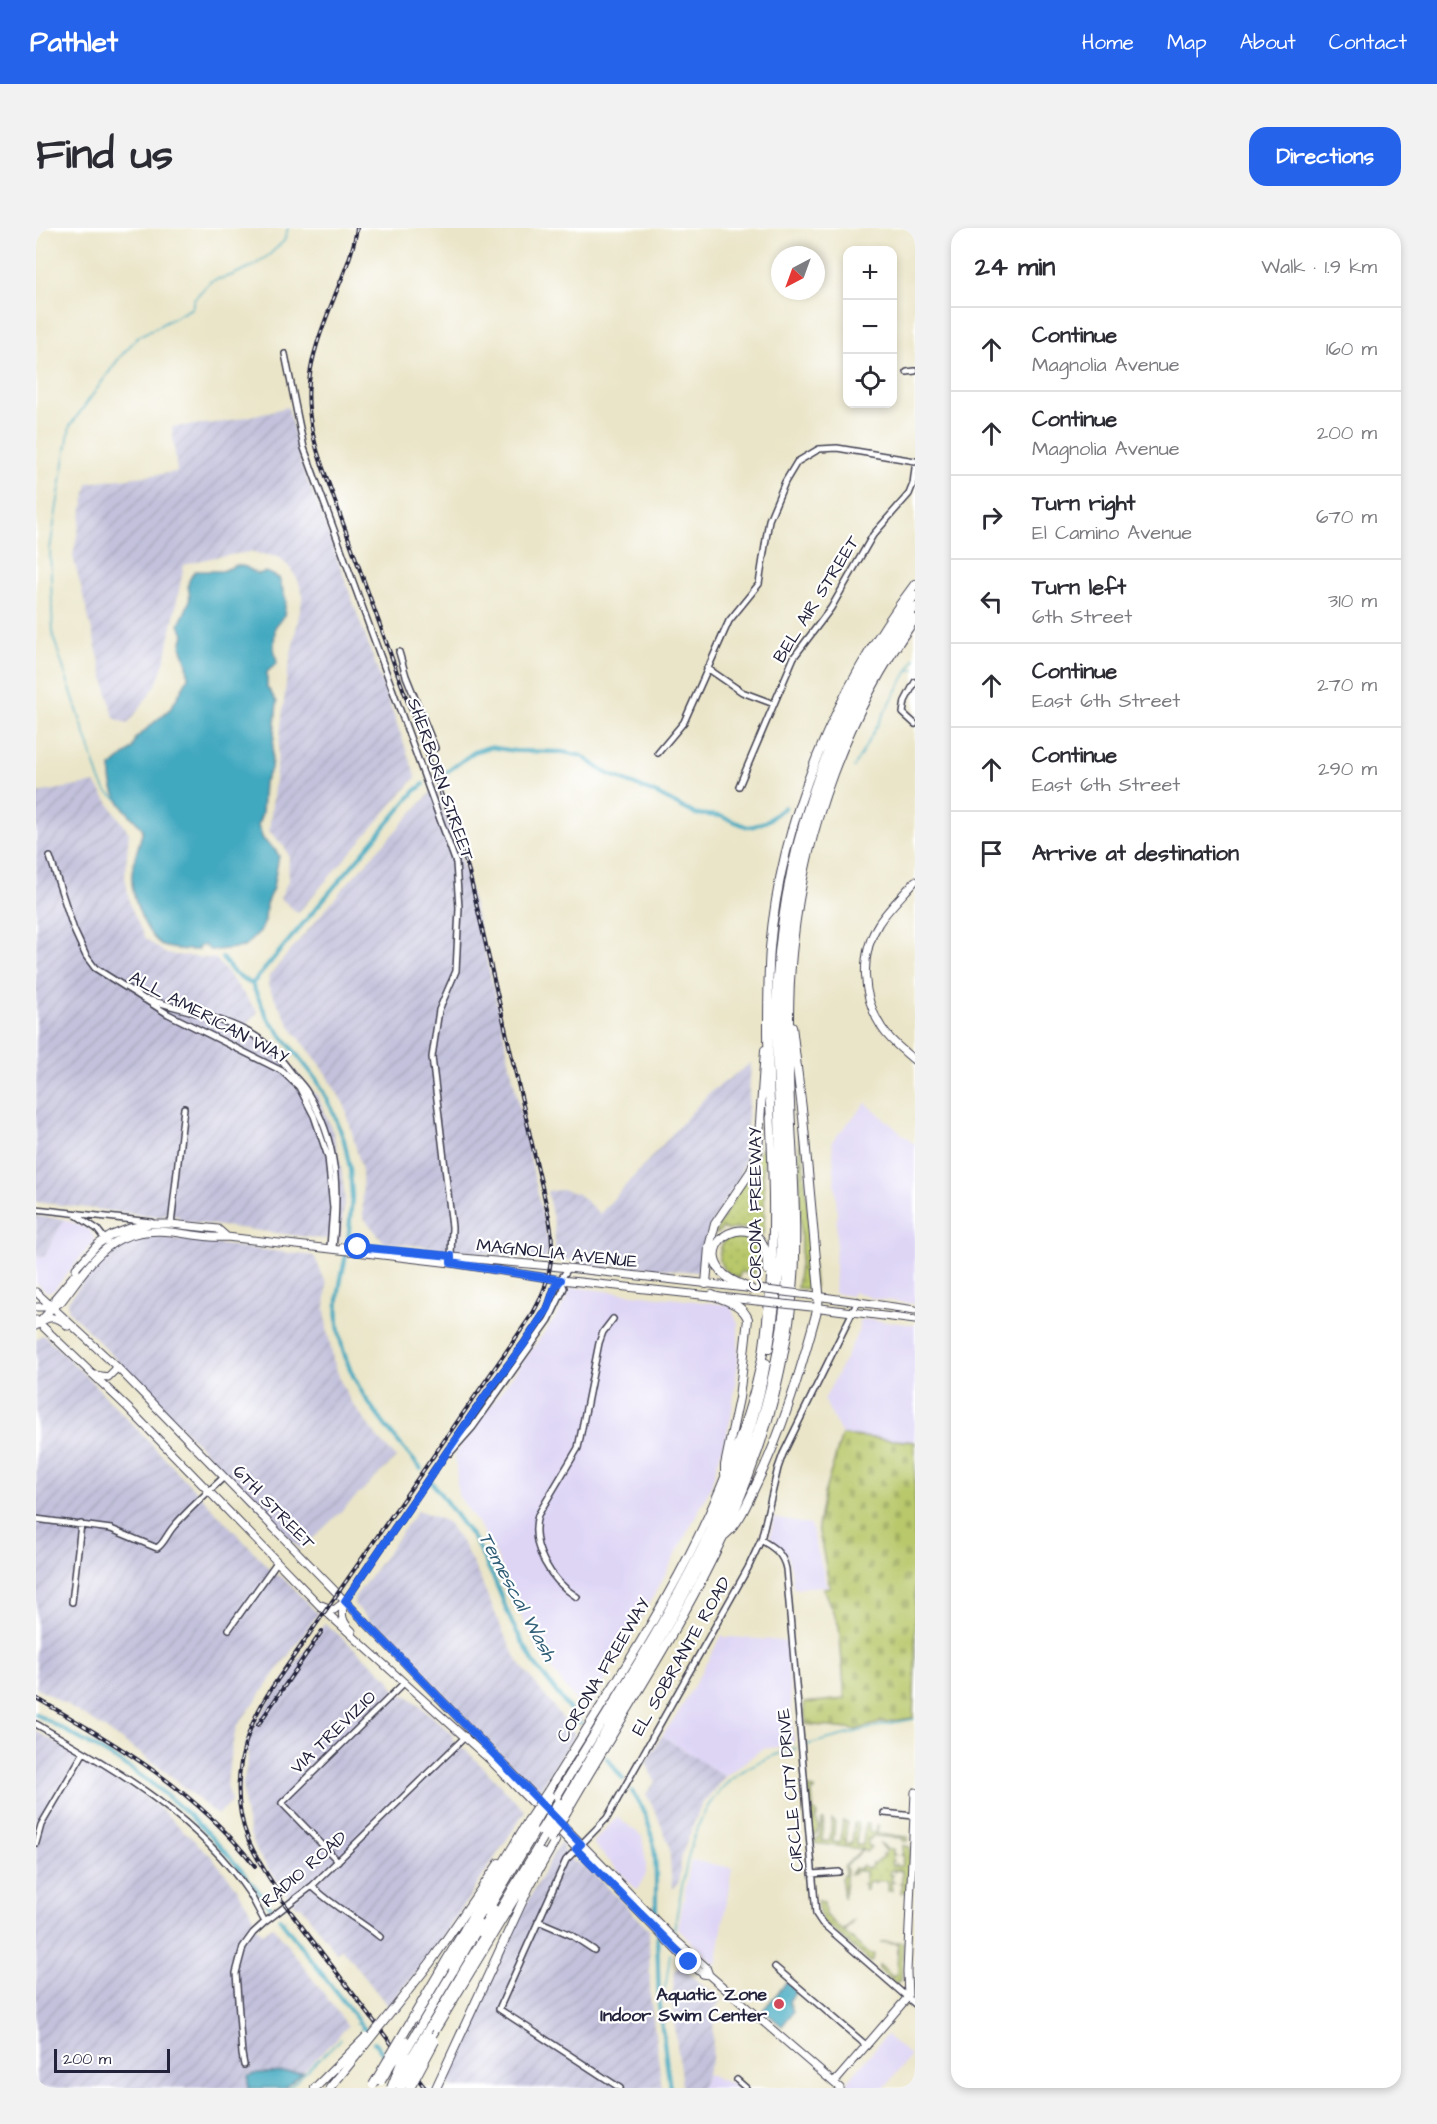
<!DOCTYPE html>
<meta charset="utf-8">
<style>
body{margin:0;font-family:"Architects Daughter",sans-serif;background:#f2f2f3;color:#2b2b33}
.controls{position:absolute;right:18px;top:18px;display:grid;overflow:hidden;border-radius:12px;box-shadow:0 3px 9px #0003}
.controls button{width:54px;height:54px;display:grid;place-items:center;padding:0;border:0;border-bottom:2px solid #e1e1e2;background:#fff;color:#2b2b33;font:30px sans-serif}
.compass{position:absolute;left:735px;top:18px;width:54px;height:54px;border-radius:50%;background:#fff;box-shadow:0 3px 9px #0003;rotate:221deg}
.scale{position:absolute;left:18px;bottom:15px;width:116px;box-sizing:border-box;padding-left:6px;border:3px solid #22223b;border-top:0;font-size:16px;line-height:21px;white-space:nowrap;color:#22223b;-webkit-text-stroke:4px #fff;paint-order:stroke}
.stop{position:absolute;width:18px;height:18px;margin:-14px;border:4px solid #2563eb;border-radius:50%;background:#fff}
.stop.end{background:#2563eb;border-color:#fff;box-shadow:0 2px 6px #0008}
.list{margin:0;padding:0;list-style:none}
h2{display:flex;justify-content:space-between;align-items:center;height:78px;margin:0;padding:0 24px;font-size:26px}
h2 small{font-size:20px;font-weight:400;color:#7c7c81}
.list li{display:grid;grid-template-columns:39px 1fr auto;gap:18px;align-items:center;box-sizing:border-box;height:84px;padding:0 24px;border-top:2px solid #e1e1e2}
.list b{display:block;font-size:22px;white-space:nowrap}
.list p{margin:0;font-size:20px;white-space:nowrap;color:#7c7c81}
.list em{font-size:20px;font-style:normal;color:#7c7c81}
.icon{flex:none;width:33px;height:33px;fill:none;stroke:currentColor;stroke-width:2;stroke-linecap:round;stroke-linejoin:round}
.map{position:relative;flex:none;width:879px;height:1860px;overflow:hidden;border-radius:18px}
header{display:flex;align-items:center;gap:36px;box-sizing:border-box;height:84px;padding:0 30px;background:#2563eb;color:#fff}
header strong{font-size:28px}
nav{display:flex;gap:33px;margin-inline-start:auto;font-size:21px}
.intro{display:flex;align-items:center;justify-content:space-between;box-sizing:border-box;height:144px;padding:0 36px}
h1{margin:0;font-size:42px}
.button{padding:15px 27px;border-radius:18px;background:#2563eb;color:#fff;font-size:21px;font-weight:700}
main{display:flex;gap:36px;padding:0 36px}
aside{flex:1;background:#fff;border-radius:18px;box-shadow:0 3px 9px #0003}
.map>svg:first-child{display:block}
</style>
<header>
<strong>Pathlet</strong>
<nav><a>Home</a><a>Map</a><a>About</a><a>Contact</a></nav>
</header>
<div class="intro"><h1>Find us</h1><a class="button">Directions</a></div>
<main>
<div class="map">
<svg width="879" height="1860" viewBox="0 0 879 1860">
<defs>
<pattern id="industrial-furrows" width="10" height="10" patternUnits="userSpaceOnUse" patternTransform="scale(1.5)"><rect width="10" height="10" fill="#c3c1db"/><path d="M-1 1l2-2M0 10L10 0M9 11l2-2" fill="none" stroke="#a7a6bd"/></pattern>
<pattern id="grass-dots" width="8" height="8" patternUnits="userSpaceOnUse" patternTransform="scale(1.5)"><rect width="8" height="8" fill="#b8c86b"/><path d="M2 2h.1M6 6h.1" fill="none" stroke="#9eac5e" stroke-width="1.8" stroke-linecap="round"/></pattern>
<pattern id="cemetery-stones" width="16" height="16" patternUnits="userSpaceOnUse" patternTransform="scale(1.5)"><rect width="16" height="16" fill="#b8c86b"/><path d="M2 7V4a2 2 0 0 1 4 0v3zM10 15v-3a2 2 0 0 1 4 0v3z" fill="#9eac5e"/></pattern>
<pattern id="garden-furrows" width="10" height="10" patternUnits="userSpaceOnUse" patternTransform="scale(1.5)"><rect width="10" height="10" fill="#b8c86b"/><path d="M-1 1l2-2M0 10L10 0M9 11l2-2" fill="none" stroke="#9eac5e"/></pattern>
</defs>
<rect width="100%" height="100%" fill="#fff"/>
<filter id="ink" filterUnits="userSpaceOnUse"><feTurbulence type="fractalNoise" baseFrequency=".0167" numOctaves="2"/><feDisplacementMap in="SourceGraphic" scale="12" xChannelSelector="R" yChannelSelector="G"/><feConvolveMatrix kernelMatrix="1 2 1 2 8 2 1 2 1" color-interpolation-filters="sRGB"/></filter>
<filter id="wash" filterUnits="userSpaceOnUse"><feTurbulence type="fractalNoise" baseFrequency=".008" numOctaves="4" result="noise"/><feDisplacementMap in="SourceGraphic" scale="24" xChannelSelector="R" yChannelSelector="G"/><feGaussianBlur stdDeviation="1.35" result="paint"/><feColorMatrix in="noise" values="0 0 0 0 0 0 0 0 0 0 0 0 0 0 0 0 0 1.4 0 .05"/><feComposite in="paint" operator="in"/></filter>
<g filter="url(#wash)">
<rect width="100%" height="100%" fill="#eae5c8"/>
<path fill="#ded5f5" d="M830,875l49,42v159l-45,-6 -3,-3 -14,-3 -2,4 -17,-3 3,-81 -5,-71z
M28,991l26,11 5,10 -42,51 -6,1 -11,-9v-27l8,1z
M535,1059l159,18 8,18v41l-7,54 -21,71 -54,103 -70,122 -46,-60 -23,-47 -20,-50 -17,-30 -22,-32 -3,-41 105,-143z
M827,1091l52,6v117l-73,-7 -18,-35 29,-57 8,-19 -3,-2z
M738,1290l37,7 16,61 -34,2 -2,-19 -4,-14 -15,-15 -2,-5z
M686,1407l4,3 5,-1 55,4 8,100 -2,4 -30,4 -37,28 -63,-41 18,-26z
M581,1589l25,19 4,27v11l-9,16 -43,-45v-3z
M655,1632l41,8 -16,98 -38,-37z
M850,1807l25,21 -27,32h-33l-4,-6z
M671,1846l27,11 4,3h-37z"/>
<path fill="url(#industrial-furrows)" d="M252,179l14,60 21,52 93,258 -118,136 -18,-15 8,-17 1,-25 -5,-10 -15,-15 18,-156 16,-80 -5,-15 -9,-13 -10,-10 -29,-5 -40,6 -26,7 -18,91 -10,29 -28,39 -14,-6 -41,-162 15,-73 89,-11 -5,-45 53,-5z
M59,555l34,50 -4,43 5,29 15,33 21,16 50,5 42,53 -12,14 19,11 53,60 15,35 8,34 4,32 -5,44 -12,-4 -5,1 -141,-18 -5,-6 -12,-1 -3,3 -126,-15v-409z
M399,560l31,86 29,120 53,247 -1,17 -3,2 -160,-18 -21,-25 -1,-46 -17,-65 -25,-42 -28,-35 -24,-43 1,-10 77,-91z
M715,835l-6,95 -8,25 -17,25 -12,24 -5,19 -1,16 -7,5 -74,-7 -11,1 -2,2 -22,-2 -6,-4 -18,-3 -6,2 -2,-37 -7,-33 17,-1 14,4 22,20 109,-121z
M0,988l28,3 -20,38 -8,-1z
M116,1008l162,20 13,29 -2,23 2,20 6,31 8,23 9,18 27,37 19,21 -95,92 -232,-239 -1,-10 35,-44 13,-10 14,-6z
M5,1107l4,1 46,45 186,195h4l37,38 -82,114 -6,29 -3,27 4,18 -14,13 -58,-49 -69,-47 -54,-32v-347z
M382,1282l29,12 17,24 15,30 26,60 14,27 56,71 -37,59 -183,-188 -1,-5 1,-3z
M289,1395l66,57 1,6 9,9 7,1 44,38 1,7 9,8 4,1 59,61 -64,99 -35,50 -38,46 -47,-58 -4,6 -36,-48h-5l-38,-52 -8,-20 -6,-26 -1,-24 6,-31 -5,-3 5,-14 18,-32z
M0,1503l37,21 1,5 11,7 6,-2 44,27 24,19 52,48 23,28 20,33v8l8,8 11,-7 75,100 -45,46 -45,1 -10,2v13h-207l-5,-3z
M626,1508l63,41 -24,28 -19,49 -4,30 -6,5 -3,-45 -13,-31 -10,-19 9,-12 -9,-20z
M524,1614l3,4v5l11,11 5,1 10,6 60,60 1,66 12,93h-211l-4,-6 50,-115 26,-57z
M644,1737l23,21 20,11 -9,13 -2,50 -11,28h-19l-10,-87 3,-30z"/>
<path fill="url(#grass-dots)" stroke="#6d7553" stroke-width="1.5" d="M763,887l16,171 -2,3 -16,-1 4,-32z
M725,920l5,2c1,7 -3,11 -3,19 0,14 4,55 -1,67l-17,-8 -18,2 -4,-2 -5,5h-3z
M709,1006l12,7 -3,4 4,12 -3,5 4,7 -8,5 -8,-2 -3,1 -1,5c-4,-2 -9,-4 -13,-7 -10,-9 -8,-29 5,-35 4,-2 10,-1 14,-2z
M786,1592h2l-2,21h8l2,-21 3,2 -2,20 7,1 3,-22 4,1 -2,21 7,1 2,-21h4l-2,22h7l2,-21h4v8l7,1 2,-9 -1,10 31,3v4h-5v-3l-31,-2 -1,3h-3v6l3,2 -5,5 -3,-2 -18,17 2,3 -3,29 -3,-21 4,-4 -1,-7 18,-18 -49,-6 6,-6z
M844,1616l3,1 3,4h7v4l2,2h-3l1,6h-2l1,5h2l1,-2 1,2h6l1,-11h-2l2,-2v-8l7,2 -2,44 -7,2 1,-9 -2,-1 2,-1v-11l-6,-1 -2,2v-3l-4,2v4h3l-2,6 3,1 -3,1 1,8h-4v-10h-12l-1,2 -1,-2 -6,1 -1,8h-3l1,-4 -2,-2h2v-13h-10l-1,3h-3l4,-6 4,1 4,-4 4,4 4,-2 1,-4 2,2 9,-9 -1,-2 2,1 2,-4z
M782,1673l6,1 1,13 18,16 11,-11 -10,12 25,22h5l-1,7 -2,1 -48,-41 -4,-9z
M844,1714h23l-2,38 -6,3 -16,-14v-4l14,12 4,-4 1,-30z"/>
<path fill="url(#cemetery-stones)" stroke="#6d7553" stroke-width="1.5" d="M806,1207l73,7v227l-2,49 -34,5 -23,7 -50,-6 -2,-21 41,-4 -6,-73 -16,-38 7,-1 -12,-60 6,-33z"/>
<path fill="url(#garden-furrows)" stroke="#6d7553" stroke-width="1.5" d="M774,1560l5,1v2h-3l1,19 4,3v4h-2l4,10 -4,9 -3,1 -4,-48z"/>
<path fill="#3fa8bf" stroke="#30657d" stroke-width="1.5" d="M201,337l9,2 11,7 9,-2 13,6 7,22 -2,16 -9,11 -1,21 3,15 -10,9v15l10,15 -6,67 -7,13 -2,31 -4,12 5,14 13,12 3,5 -6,32 -7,16 -1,17 -4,9 -17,17 -27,3h-7l-6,-5 -6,2v3c-9,0 -22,0 -32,-3 -20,-8 -36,-52 -34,-73 1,-15 8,-30 11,-45 -19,-20 -34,-32 -32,-62l21,-18 4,-11 35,-30 17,-30 -1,-14 -6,-18 3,-12 -5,-9c3,-8 8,-16 10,-23 3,-15 -7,-14 6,-31h27z
M751,1754l9,10 -7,9 4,11 -11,14 -19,-16z
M267,1844l-18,16h-37v-12l10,-3z"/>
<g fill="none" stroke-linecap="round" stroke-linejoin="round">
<path stroke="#3fa8bf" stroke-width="1.5" d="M871,443l8,-2
M818,539l61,-109
M81,571l-11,-8 -6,-11 -47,-144 -3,-87 20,-123 50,-69 18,-20 54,-29 2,-9 17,-18 19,-5 23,-10 16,-11 15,-14 4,-13
M770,1517l81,-21 27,-5
M52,1519l1,-2
M142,1579l1,-1
M233,1681l3,-1
M247,1693l2,-1
M638,1701c18,-93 19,-151 122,-181
M623,1776l7,-20 4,-30
M320,1796l3,-2
M324,1802l3,-2
M347,1830l2,-1
M0,1859l1,1
M253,1860l51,-49"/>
<path stroke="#3fa8bf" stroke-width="4" d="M404,549l34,-25 15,-5 26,4 48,1 19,4 22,16 55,23 36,19 25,2 28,11 6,-1 13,-5 18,-14
M186,730l12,15 18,11 15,33 50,63 16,31 11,29 6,28 2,29 -4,45
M216,756l163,-193 9,-7
M310,1027c-3,15 -7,30 -8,45 -6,69 42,120 83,169
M395,1253l44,60 20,40 17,42 22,40 46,60
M0,1486c31,18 64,35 95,55 56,37 101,87 142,141
M571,1530l16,21
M596,1563c30,44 23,80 24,129
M243,1690l87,113
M621,1703l2,73 11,84
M338,1814l10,13"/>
</g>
</g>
<g filter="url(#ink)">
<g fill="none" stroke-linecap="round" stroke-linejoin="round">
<g stroke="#403f50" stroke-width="8">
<path id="minor" d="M249,126l19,94 152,415 3,45 -3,63 -17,39 -7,47 20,170 -1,31
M871,144l8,-1
M363,424l7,24 29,72
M671,440l35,24 32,12
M879,454l-10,19 -2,12 12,11
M622,525l26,-31 45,-101 30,-37 10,-64 16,-38 12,-20 22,-13 18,-1 78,13
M703,558l55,-129 37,-49 42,-73 36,-41 4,-10 2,-16
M14,629l24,73 12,26 9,12 73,46 114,57 17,16 15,29 14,41 5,51 -3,39
M107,771l7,1c30,9 69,17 96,31 18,8 32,24 44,40 5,7 12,13 17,21 32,51 32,99 26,156
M0,981l115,13
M40,987l21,14 10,13
M135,997l13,-117
M414,1225l23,-26 76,-107 15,-32 -3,-8
M0,1291l75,10 46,19c7,-4 11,-16 18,-23 15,-17 32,-32 49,-48
M725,1312c12,7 22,13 25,29l30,345 6,9 93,81
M541,1369c-26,-16 -48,-51 -39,-82l40,-67 21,-105 4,-11 10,-13
M309,1373l143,-209 36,-48 24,-36 7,-21 13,-18
M36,1374l9,-78
M193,1401l48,-67
M0,1496c78,45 162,92 214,170 5,9 10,19 15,28
M848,1585l30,3
M0,1615l5,-18 43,-73
M302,1633l-56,-58 122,-120
M776,1646l27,-2
M276,1658c20,20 46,33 68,51
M502,1693l33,14 23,15
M739,1739l92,79
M208,1837l-2,-11 -6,-81 7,-26 10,-14 12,-11 47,-36 154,-150
M701,1852l9,8
M584,1860l-121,-79 67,-149 41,-42 141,-250 13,-28 17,-72 5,-14 75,-153"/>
</g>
<g stroke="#403f50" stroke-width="9">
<path id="major" d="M879,653c-12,14 -26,27 -36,42 -20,32 -17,74 3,105 8,13 22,23 33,33
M307,1019l207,19 196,22
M0,1064l80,74 553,568 37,33 3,8 131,113
M773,1067l106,15
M0,1079h17
M17,1079l2,-9 21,-25v-5l22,-24 14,-9 18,-7 19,-4h22l47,5 9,8
M777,1079l102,13
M0,1092l93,89 196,202 166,150 193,197 19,16 6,1
M8,1092c8,-5 17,-1 24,6
M0,1098l17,-19 8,-5c33,-43 49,-76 111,-70 18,2 37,7 55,5l224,26 110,17 196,21
M59,1147l13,2 9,-9
M309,1373c-5,13 -3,21 7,30
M285,1377l13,5 9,-7
M798,1855l74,-86 -1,-25 8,-180"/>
</g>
<g stroke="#403f50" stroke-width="10">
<path id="highway" d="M670,1056l3,-37 6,-23 36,-53 7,-20 7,-101
M715,1061c-10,-5 -24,-9 -31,-19 -26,-36 50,-67 47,0
M676,1067c15,6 30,9 36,24l-9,79 -14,67v9
M733,1120l10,-72 2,-29c0,-44 -1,-88 -2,-132 -1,-36 -4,-72 -3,-109 3,-149 51,-290 139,-411
M689,1307c14,-12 21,-29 29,-46 29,-58 47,-120 64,-182l1,-15 -16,-175 -11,-91
M512,1563c83,-135 179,-270 213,-428 4,-17 5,-34 7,-52 11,-93 1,-185 0,-279 0,-27 0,-56 2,-84 11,-130 67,-261 145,-364
M519,1571c81,-137 183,-277 211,-436
M526,1578c30,-52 61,-104 91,-155 48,-84 95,-169 117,-264 10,-43 17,-89 18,-133 3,-81 -7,-163 -6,-244 1,-141 49,-290 133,-403
M531,1583c81,-141 180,-278 213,-440 8,-37 14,-76 15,-114 2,-62 -5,-123 -6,-185 0,-42 -1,-85 4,-128 12,-116 54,-230 122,-325
M451,1684l50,-84
M444,1704l14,-23
M417,1743l27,-46
M371,1764l23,-29 69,-100
M376,1791l116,-198
M379,1795l118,-198
M393,1800l116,-193
M395,1809l111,-184
M279,1860l38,-38
M294,1860l26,-32
M400,1860l94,-203 25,-44"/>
</g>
<use href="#minor" stroke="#fff" stroke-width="5"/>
<use href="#major" stroke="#fff" stroke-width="7"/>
<use href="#highway" stroke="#fff" stroke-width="8"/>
<g stroke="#22223b" stroke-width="4">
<path id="rail" d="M0,1470c83,48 159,91 219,168
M222,1497l64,-94
M238,1662l151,198
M244,1667c-11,-18 -24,-36 -32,-56 -20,-51 -6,-106 23,-150l262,-376c17,-30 23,-63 16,-96l-81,-349 -145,-400c-25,-69 -16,-103 11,-170 9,-23 19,-45 23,-70"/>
</g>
<use href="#rail" stroke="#fff" stroke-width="1.5" stroke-dasharray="4.5" stroke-linecap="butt"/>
<g stroke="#403f50" stroke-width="9" stroke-linecap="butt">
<path id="major-bridge" d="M722,1061l51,6
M721,1073l54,6"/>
</g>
<g stroke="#403f50" stroke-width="10" stroke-linecap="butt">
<path id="highway-bridge" d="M492,1593l20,-30
M497,1597l17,-29
M504,1603l18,-29
M509,1607l17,-29
M515,1611l16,-28
M317,1822l13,-13
M320,1828l51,-64
M345,1853l24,-41
M359,1856l34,-56
M337,1857l39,-66
M355,1860l15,-38 47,-79
M365,1860l30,-51
M374,1860l25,-47"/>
</g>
<use href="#major-bridge" stroke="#fff" stroke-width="7"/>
<use href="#highway-bridge" stroke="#fff" stroke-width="8"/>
</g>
</g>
<g fill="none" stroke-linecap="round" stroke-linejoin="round" filter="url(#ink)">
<path stroke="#2563eb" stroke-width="8" d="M322,1019l93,9v7l110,17 -6,7 -7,21 -24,36 -36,48 -143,209 236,243 -5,5 113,113"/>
</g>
<circle fill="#d1495b" stroke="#fff" stroke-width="2" cx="743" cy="1776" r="6"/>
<g text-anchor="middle" stroke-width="4.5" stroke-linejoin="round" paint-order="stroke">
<g font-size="18" fill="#22223b" stroke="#fff">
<text transform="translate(780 371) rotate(-58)" y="6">BEL AIR STREET</text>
<text transform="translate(405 551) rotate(71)" y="6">SHERBORN STREET</text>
<text transform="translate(173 789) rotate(28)" y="6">ALL AMERICAN WAY</text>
<text transform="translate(719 981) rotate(-90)" y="6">CORONA FREEWAY</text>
<text transform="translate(521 1025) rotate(6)" y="6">MAGNOLIA AVENUE</text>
<text transform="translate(238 1279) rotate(46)" y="6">6TH STREET</text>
<text transform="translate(645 1428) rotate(-60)" y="6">EL SOBRANTE ROAD</text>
<text transform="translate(567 1442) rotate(-59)" y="6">CORONA FREEWAY</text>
<text transform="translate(297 1504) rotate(-44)" y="6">VIA TREVIZIO</text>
<text transform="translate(754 1562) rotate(-95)" y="6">CIRCLE CITY DRIVE</text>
<text transform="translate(268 1641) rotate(-41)" y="6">RADIO ROAD</text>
</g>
<g font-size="18" font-weight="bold" fill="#22223b" stroke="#fff" text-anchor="end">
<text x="731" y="1772">Aquatic Zone<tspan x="731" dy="21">Indoor Swim Center</tspan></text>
</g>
<g font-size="20" font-style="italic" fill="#2f5e76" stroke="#fff">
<text transform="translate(482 1368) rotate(62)" y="7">Temescal Wash</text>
</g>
</g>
</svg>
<div class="controls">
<button>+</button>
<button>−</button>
<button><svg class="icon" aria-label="locate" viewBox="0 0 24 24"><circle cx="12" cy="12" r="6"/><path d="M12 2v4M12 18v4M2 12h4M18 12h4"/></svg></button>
</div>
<svg class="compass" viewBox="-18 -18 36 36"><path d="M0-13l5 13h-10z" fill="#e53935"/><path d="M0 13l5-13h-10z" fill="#7c7c81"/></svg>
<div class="scale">200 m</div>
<div class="stop" style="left:322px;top:1019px"></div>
<div class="stop end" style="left:653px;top:1734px"></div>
</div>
<aside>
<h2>24 min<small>Walk · 1.9 km</small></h2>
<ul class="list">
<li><svg class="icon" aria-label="ahead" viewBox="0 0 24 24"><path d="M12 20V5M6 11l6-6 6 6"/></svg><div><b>Continue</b><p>Magnolia Avenue</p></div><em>160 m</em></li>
<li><svg class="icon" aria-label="ahead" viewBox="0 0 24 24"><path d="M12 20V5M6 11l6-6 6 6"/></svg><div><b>Continue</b><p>Magnolia Avenue</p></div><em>200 m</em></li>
<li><svg class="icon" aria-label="right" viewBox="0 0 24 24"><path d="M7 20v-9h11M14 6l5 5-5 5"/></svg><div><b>Turn right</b><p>El Camino Avenue</p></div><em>670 m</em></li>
<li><svg class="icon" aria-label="left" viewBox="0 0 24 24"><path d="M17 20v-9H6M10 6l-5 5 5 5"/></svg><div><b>Turn left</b><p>6th Street</p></div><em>310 m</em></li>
<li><svg class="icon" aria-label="ahead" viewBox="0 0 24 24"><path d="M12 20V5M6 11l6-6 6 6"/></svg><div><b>Continue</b><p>East 6th Street</p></div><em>270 m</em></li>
<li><svg class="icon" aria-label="ahead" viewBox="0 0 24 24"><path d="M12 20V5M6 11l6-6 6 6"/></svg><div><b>Continue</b><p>East 6th Street</p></div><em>290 m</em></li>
<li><svg class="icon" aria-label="arrive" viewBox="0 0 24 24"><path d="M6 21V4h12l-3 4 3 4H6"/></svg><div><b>Arrive at destination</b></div></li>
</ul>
</aside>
</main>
